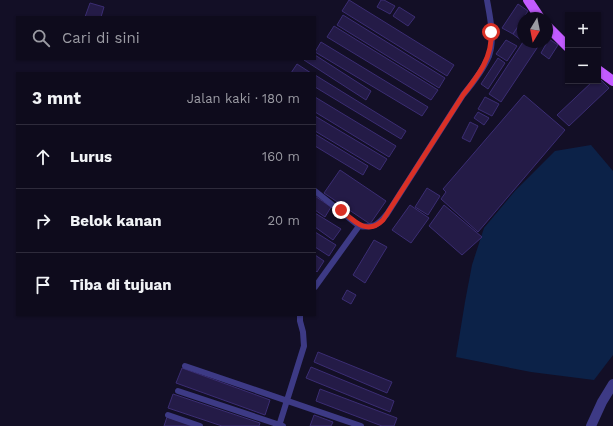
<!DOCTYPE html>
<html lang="id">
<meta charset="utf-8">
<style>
body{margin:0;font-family:"Work Sans",sans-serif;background:#1c1929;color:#f1f3f6}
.controls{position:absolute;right:12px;top:12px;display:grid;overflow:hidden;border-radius:0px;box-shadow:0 1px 3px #0004}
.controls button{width:36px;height:36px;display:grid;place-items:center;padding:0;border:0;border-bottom:1px solid #2e2b3b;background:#0e0b1c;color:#f1f3f6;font:20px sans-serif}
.compass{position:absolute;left:517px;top:12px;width:36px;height:36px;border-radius:50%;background:#0e0b1c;box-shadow:0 1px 3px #0004;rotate:190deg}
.stop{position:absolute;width:12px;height:12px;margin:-9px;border:3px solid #d93025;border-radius:50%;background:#fff}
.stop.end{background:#d93025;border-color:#fff;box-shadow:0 1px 4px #0008}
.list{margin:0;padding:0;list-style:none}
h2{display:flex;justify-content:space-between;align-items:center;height:52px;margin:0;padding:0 16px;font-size:17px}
h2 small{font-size:13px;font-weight:400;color:#9b9ba3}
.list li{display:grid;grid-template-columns:26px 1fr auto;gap:12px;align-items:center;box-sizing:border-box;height:64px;padding:0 16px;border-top:1px solid #2e2b3b}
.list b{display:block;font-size:15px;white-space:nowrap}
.list em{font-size:13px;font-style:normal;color:#9b9ba3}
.icon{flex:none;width:22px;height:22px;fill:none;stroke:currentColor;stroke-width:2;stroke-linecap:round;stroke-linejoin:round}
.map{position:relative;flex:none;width:613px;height:426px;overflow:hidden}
.search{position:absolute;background:#0e0b1c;box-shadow:0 1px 3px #0004;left:16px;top:16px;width:300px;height:44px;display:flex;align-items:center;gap:10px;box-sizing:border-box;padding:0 14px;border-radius:0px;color:#9b9ba3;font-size:15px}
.panel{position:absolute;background:#0e0b1c;box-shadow:0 1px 3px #0004;left:16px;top:72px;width:300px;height:244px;border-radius:0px}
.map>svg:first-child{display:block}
</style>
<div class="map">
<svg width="613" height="426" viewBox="0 0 613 426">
<rect width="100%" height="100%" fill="#130f26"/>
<path fill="#0c2248" d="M591,145l22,26v184l-19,25 -63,-8 -75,-15 9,-55 7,-37 12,-37 31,-37 40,-40z"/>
<path fill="#241b47" stroke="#3b2d73" d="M349,0l105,65 -7,11 -105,-65z
M381,0h3l11,6 -5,8 -13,-7z
M90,3l14,4 -3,10h-16z
M518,4l10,7 -15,23 -11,-6z
M399,7l16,10 -7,9 -15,-10z
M343,15l102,63 -6,10 -102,-63z
M523,19v17l-2,4 -8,-6z
M334,26l104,64 -7,10 -104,-63z
M549,39l9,6 -9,14 -8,-6z
M506,40l11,6 -10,15 -11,-7z
M321,42l107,65 -6,9 -107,-64z
M523,42h18l-40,60 -12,-8z
M315,55l56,36 -5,9 -62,-40 1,-1h10z
M498,58l7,5 -17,26 -7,-5z
M297,64l14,9h-20z
M315,75l91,56 -5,8 -86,-52z
M598,77l11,11 -40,38 -12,-11 36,-34h5z
M524,95l41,35 -87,102 -37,-33 5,-7 -3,-3z
M315,97l81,49 -7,11 -74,-45z
M485,97l14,7 -7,12 -14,-7z
M478,112l11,6 -5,7 -10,-7z
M315,116l72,43 -7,11 -65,-39z
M470,122l8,4 -8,16 -8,-4z
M315,134l53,32 -5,9 -48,-29z
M340,170l46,31 -16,23 -46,-31z
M427,188l13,8 -12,19 -13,-8z
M315,196l16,11 -6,10 -10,-7z
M410,205l19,13 -18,25 -19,-13z
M444,205l38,32 -20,18 -33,-29z
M315,213l26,16 -8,11 -18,-13z
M315,232l21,13 -7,11 -14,-9z
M374,240l13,7 -22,36 -12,-8z
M315,255l9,6 -7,11 -2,-2z
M347,290l9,5 -5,9 -9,-5z
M318,352l74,30 -5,11 -73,-31z
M311,367l83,34 -4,11 -84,-34z
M182,368l88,32 -5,15 -89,-32z
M320,389l77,29 -3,8h-12l-66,-25z
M173,394l87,29 -1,3h-37l-54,-18z
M314,415l19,7 -2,4h-21z
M167,417l28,9h-31z"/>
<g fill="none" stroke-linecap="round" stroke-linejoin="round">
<path stroke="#3d3a85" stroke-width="6" d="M315,191l44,35
M315,287l44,-61c15,2 19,-1 28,-12l76,-119c10,-12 20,-25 26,-39 6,-17 1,-39 -2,-56
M185,366l176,60
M178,391l105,35
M168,415l32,11
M279,426l25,-80 -1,-14 -3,-11v-6"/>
<path stroke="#3d3a85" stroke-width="10" d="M591,426l11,-24 11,-18"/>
<path stroke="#c25bff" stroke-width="10" d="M528,0l12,18
M547,26l21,21
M598,70l15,11"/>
</g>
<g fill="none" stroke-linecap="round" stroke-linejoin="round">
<path stroke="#d93025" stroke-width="5" d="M341,210c13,11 26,26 42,10l80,-125c15,-19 30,-38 28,-63"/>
</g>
</svg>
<div class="controls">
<button>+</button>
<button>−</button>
</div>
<svg class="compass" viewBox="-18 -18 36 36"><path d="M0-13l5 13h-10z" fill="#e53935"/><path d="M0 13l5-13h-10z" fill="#9b9ba3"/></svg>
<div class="stop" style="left:491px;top:32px"></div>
<div class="stop end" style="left:341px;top:210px"></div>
<div class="search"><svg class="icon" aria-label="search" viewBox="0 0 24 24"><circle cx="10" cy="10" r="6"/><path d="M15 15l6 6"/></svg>Cari di sini</div>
<section class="panel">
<h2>3 mnt<small>Jalan kaki · 180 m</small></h2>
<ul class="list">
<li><svg class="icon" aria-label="ahead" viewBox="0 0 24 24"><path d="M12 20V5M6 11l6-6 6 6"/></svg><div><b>Lurus</b></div><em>160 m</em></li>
<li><svg class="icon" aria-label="right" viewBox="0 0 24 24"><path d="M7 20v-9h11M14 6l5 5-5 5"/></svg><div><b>Belok kanan</b></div><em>20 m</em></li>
<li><svg class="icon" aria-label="arrive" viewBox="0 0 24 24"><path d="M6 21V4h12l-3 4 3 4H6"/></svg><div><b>Tiba di tujuan</b></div></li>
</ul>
</section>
</div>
